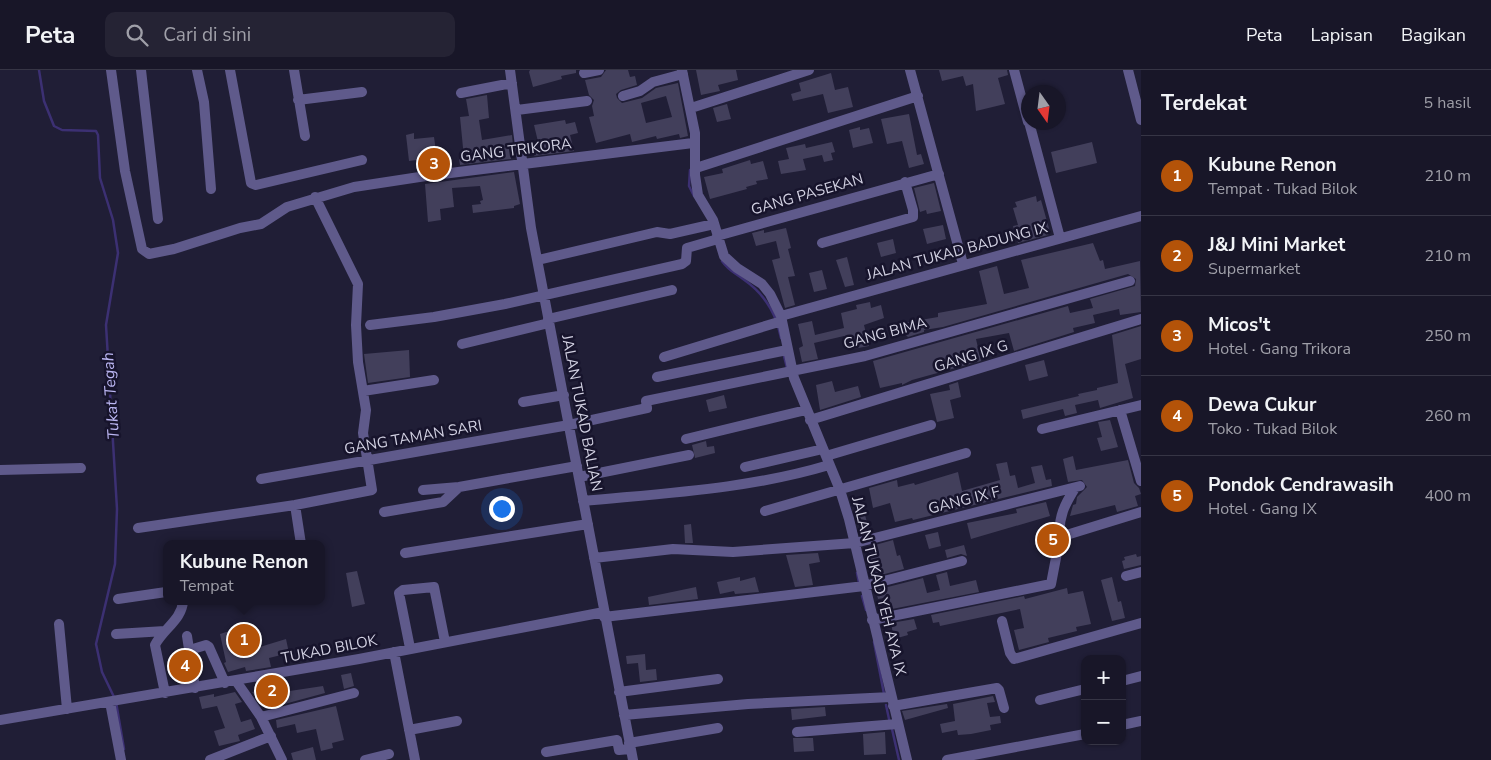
<!DOCTYPE html>
<html lang="id">
<meta charset="utf-8">
<style>
body{margin:0;font-family:"Nunito Sans",sans-serif;background:#252334;color:#f1f3f6}
.controls{position:absolute;right:15px;bottom:15px;display:grid;overflow:hidden;border-radius:10px;box-shadow:0 1px 4px #0004}
.controls button{width:45px;height:45px;display:grid;place-items:center;padding:0;border:0;border-bottom:1px solid #363545;background:#181628;color:#f1f3f6;font:25px sans-serif}
.compass{position:absolute;left:1021px;top:15px;width:45px;height:45px;border-radius:50%;background:#181628;box-shadow:0 1px 4px #0004;rotate:166deg}
.you{position:absolute;left:501px;top:438px;width:18px;height:18px;margin:-12px;border:4px solid #fff;border-radius:50%;background:#1a73e8;box-shadow:0 0 0 8px #1a73e833}
.badge{display:grid;place-items:center;width:32px;height:32px;border-radius:50%;background:#b45309;color:#fff;font-size:16px;font-weight:700}
.pin{position:absolute;translate:-50% -50%;border:2px solid #fff;box-shadow:0 1px 5px #0006}
.popup{position:absolute;left:163px;top:470px;width:162px;height:65px;box-sizing:border-box;display:grid;place-content:center;border-radius:10px;background:#181628;filter:drop-shadow(0 1px 4px #0005);font-size:16px;white-space:nowrap;color:#9f9fa8}
.popup b{font-size:19px;color:#f1f3f6}
.popup::after{content:'';position:absolute;left:50%;top:100%;margin-left:-10px;border:10px solid transparent;border-top-color:#181628}
.list{margin:0;padding:0;list-style:none}
h2{display:flex;justify-content:space-between;align-items:center;height:65px;margin:0;padding:0 20px;font-size:21px}
h2 small{font-size:16px;font-weight:400;color:#9f9fa8}
.list li{display:grid;grid-template-columns:32px 1fr auto;gap:15px;align-items:center;box-sizing:border-box;height:80px;padding:0 20px;border-top:1px solid #363545}
.list b{display:block;font-size:19px;white-space:nowrap}
.list p{margin:0;font-size:16px;white-space:nowrap;color:#9f9fa8}
.list em{font-size:16px;font-style:normal;color:#9f9fa8}
.icon{flex:none;width:28px;height:28px;fill:none;stroke:currentColor;stroke-width:2;stroke-linecap:round;stroke-linejoin:round}
.map{position:relative;flex:none;width:1141px;height:690px;overflow:hidden}
header{display:flex;align-items:center;gap:30px;box-sizing:border-box;height:70px;padding:0 25px;background:#181628;border-bottom:1px solid #363545}
header strong{font-size:24px}
nav{display:flex;gap:28px;margin-inline-start:auto;font-size:18px}
.search{width:350px;height:45px;background:#252334;display:flex;align-items:center;gap:12px;box-sizing:border-box;padding:0 18px;border-radius:10px;color:#9f9fa8;font-size:19px}
main{display:flex}
aside{flex:1;background:#181628}
.map>svg:first-child{display:block}
</style>
<header>
<strong>Peta</strong>
<div class="search"><svg class="icon" aria-label="search" viewBox="0 0 24 24"><circle cx="10" cy="10" r="6"/><path d="M15 15l6 6"/></svg>Cari di sini</div>
<nav><a>Peta</a><a>Lapisan</a><a>Bagikan</a></nav>
</header>
<main>
<div class="map">
<svg width="1141" height="690" viewBox="0 0 1141 690">
<rect width="100%" height="100%" fill="#201e36"/>
<g fill="none" stroke-linecap="round" stroke-linejoin="round">
<path stroke="#3c3073" stroke-width="2.5" d="M39,0l5,31 10,25 8,4 34,1 2,4 2,43 13,42 5,33 -12,72 11,184 -2,55 -19,80 6,28 12,25
M690,100l-1,16 5,10
M722,191c6,9 13,12 21,18 16,11 26,23 33,41
M778,256l3,12
M784,286l3,12
M857,503l2,10
M862,526l4,14
M874,572l10,52
M116,632l8,47
M886,635l3,14
M892,659l7,31"/>
</g>
<path fill="#423f5b" fill-rule="evenodd" d="M530,0h46v3l-15,3 1,3 -29,8 -4,-15z
M606,0h22l2,7 5,-1 2,9 -16,5 -5,4 1,4 5,5 20,-5 14,-10 22,-5 10,53 -8,2 -1,-4 -22,5 -1,-3 -24,6 -2,-8 -34,9 -7,-26 5,-1 -2,-10 2,-6 -5,-5 -4,-15 16,-3zM666,26l6,21 -26,6 -5,-20z
M696,0h40l2,10 -20,5 2,6 -19,4z
M939,0h68l1,5 -10,3 7,26 -29,7 -3,-27 -7,2 -3,-10 -21,5z
M831,3l4,17 13,-3 5,20 -25,6 -5,-19 -30,7 -2,-7 10,-3 -2,-8z
M487,25l2,23 -10,2 3,20 30,-5 1,11h-4l2,13 -51,6 -1,-6 5,-1 -4,-41 9,-1 -3,-17z
M727,34l4,15 -14,3 -4,-14z
M909,44l8,41 4,-1 3,10 -15,4 -7,-27 -15,3 -6,-25z
M565,50l1,4 9,-2 3,11 -8,2 4,16 -40,5 -1,-4 7,-2 -6,-25z
M860,57v3l9,-2 4,15 -20,5 -4,-18z
M414,63v6l20,-2 3,21 5,-1 1,9 -16,3 -2,-10 -16,2 -3,-26z
M832,72l3,10 -4,1 2,7 -9,2 -2,-7 -19,4 3,11 -25,4 -3,-13 11,-2 -3,-11 19,-4 1,4z
M1092,72l5,21 -41,10 -5,-21z
M750,90l1,4 12,-3 5,18 -12,2 1,3 -11,3 1,2 -37,10 -6,-22 19,-4 -1,-4z
M514,102l6,32 -6,2v2l-41,5 -1,-8 9,-1 -1,-3 3,-1 -3,-14 -28,2 2,19 -14,2 1,11 -13,2 -3,-38z
M934,113l7,28 -14,3 -1,-4 -6,2 -6,-24z
M1036,126l1,6 4,-2 9,32 -2,3 -30,8 -5,-17 5,-1 -5,-17 4,-1 -2,-5z
M943,155l3,14 -19,5 -4,-15z
M786,158l5,20 -3,1 7,27 -7,1 7,28 -10,3 -13,-48 8,-2 -4,-17 -20,5 -4,-13 12,-3v3z
M893,169l3,14 -15,4 -4,-14z
M1093,173l7,18 3,-1 2,9 35,-8 1,51 -21,3 -1,-6 -26,6 2,8 -22,5 1,4 -60,19 -5,-18 -33,6 5,22 -69,19 -10,5v-2l-22,5 -7,-27 195,-55 2,7 23,-5 -3,-9 45,-13 1,-7 -8,-5 -185,53 -19,3v2l-16,5 -2,-2 -3,-12 35,-6v-4l49,-9 -8,-33 18,-5 7,28 25,-6 -8,-28z
M847,187l7,28 -9,2 -9,-27z
M822,200l5,19 -13,3 -5,-19z
M870,232l1,6 10,-3 3,13 -20,7 5,21 -22,4 -3,-14 -30,7 4,16 -16,3 -3,-14 4,-2 -5,-22 14,-3 3,14 29,-7 -3,-15 16,-4 -1,-4z
M1141,256v33l-16,5 8,34 -33,10 -2,-8 -23,5 2,8 -12,3 -2,-7 -40,10 -2,-9 58,-14 -1,-2 19,-4v-2l21,-5 -6,-48z
M409,280l1,27 -42,6 -4,-29z
M1044,290l4,16 -19,5 -4,-16z
M832,311l3,11 23,-6 3,11 -41,13 -4,-25z
M958,312l3,15 -11,3 4,18 -17,4 -7,-28 20,-4 -1,-5z
M724,325l3,13 -18,4 -3,-12z
M1110,350l8,27 -17,4 -4,-13 5,-1 -4,-15z
M706,371l1,6 7,-1 1,7 -20,5 -3,-13z
M1073,386l3,14 52,-10 6,23 5,5 2,6 -6,2 3,10 -21,6 -2,-7 -45,11 3,-11 3,-1 1,-7 10,-10 -5,-7 -14,2 -5,-23z
M1007,392l3,14 5,-1 3,13 17,-5 -4,-16 11,-2 4,15 5,-1 1,7 -139,34 -1,-2 -17,4 -5,-19 -17,5 -4,-20 28,-8 1,7 16,-4 1,2 43,-13 4,19 38,-11 -4,-16z
M1046,432l4,14 -79,23 -4,-16 50,-10 -1,-4z
M864,442l6,20 -9,2 -5,-20z
M691,454l2,19h-8l-1,-18z
M938,462l3,14 -12,3 -4,-14z
M893,470l4,16 3,-1 4,14 -31,8 -5,-30z
M964,475l3,11 -6,-2 -14,4 -2,-8z
M818,483l2,9 -11,2 4,21 -18,2 -9,-32z
M1136,484l1,3 4,-1v9l-17,4 -2,-8 3,-1 -1,-3z
M357,501l8,33 -13,3 -6,-34z
M947,502l3,14 26,-6 3,12 -87,17 -3,-12 -11,2 -2,-9 47,-12 4,15 13,-3 -4,-15z
M740,507v4l15,-4 4,15 -24,2 -1,-3 -14,3 -3,-12z
M1112,507l6,25 3,-1 4,17 -13,3 -11,-41z
M696,517l2,12 -49,6 -1,-8z
M1067,518l1,6 15,-3 8,33 -15,3 1,4 -29,7 1,4 -30,8 -5,-20 10,-2 -4,-19 -80,17 -1,-4 -6,1 -2,-8 93,-19 1,3z
M914,549l3,10 -10,3 1,3 -14,4 -3,-16z
M245,556l8,23 33,-10 3,14 -20,5 2,9 -25,4 -1,-4 -17,5 -4,-9 2,-1 -6,-28z
M645,584l1,16 10,-1 1,11 -17,2 -2,-19 -11,1 -1,-8z
M351,603l3,13 -10,3 -3,-14z
M282,616l1,6 40,-6 2,7 -59,16 -14,-17z
M235,622l7,10 -7,2 6,18 10,-3 4,10 -17,6 2,6 -21,5 -5,-15 11,-3 -8,-22 -15,3 -3,-12 15,-3v3z
M993,626l2,6 -8,1 3,14 10,-1 1,7 -11,2 1,5 -20,4 -13,1 -1,-5 -15,3 -2,-9 15,-3 -2,-17z
M947,634l1,4 -43,12 -3,-9z
M336,636l8,34 -12,3 1,5 -12,3 -5,-22 -19,4 -2,-9 -18,4 -1,-8z
M825,637l1,9 -34,4 -1,-11z
M885,662l1,22 -22,1 -1,-21z
M793,668h20l1,13 -20,1z
M313,677l3,13h-23l-2,-7z"/>
<g fill="none" stroke-linecap="round" stroke-linejoin="round">
<path stroke="#5f5a8b" stroke-width="10" d="M111,0l14,101 17,78 7,5 25,-5 66,-21 21,-4 26,-17 67,-20 72,-11 267,-33
M141,0l17,149
M197,0l7,32 7,87
M230,0l21,113 5,2 106,-25
M294,0l11,66
M510,0l21,158 102,532
M682,0l13,63v42l3,20 15,25 11,36 13,12 25,16 8,10 11,22 13,62 46,112 9,29 58,241
M910,0l53,194
M1014,0l14,52
M1128,0l13,50
M584,3l15,-3
M461,23l51,-10
M623,26l17,-5 13,-9 30,-8
M298,30l64,-8
M691,38l118,-38
M517,40l70,-9
M1029,52l31,116
M696,98l222,-72
M717,166l222,-62
M822,173l91,-26v-7l-8,-28
M538,190l119,-28 13,2 44,-10
M781,246l360,-100
M548,249l124,-29
M370,255l64,-8 71,-13 177,-40 4,-3 1,-13 31,-9
M462,274l87,-21
M664,287l118,-36
M657,307l130,-27
M363,321l71,-11
M523,332l41,-7
M1120,340l21,71
M810,350l331,-101
M1042,359l99,-24
M686,369l120,-29
M826,386l105,-31
M745,397l78,-18
M0,400l81,-2
M579,407l110,-22
M261,409l308,-54 78,-17 -1,-7 219,-45 265,-75
M423,420l36,-3 118,-21
M583,431c83,-8 166,-12 246,-36
M295,435l6,39
M765,441l201,-58
M384,442l59,-10 16,-15
M138,458l157,-23 77,-15 -9,-57 3,-23 -8,-48 -2,-37 2,-41 -43,-87
M1060,467c-2,-20 5,-33 15,-49
M405,483l183,-29
M594,488l79,-9 60,3 122,-9 225,-57
M1126,506l15,-4
M118,529l48,-7
M604,547l260,-31 98,-25
M872,550l179,-36 9,-47 81,-25
M1002,551l8,32 4,6 127,-36
M59,554l8,85
M116,564l49,-3
M187,566l8,52
M410,578l-11,-55 4,-3 31,-3 11,55
M193,579l13,-4 3,2 16,36
M394,582l21,108
M236,611l25,36 21,43
M1122,611l19,-5
M619,622l99,-13
M165,623l-10,-48c8,-16 27,-25 28,-44
M1040,630l45,-11
M110,632l11,58
M893,636l104,-18 2,2 5,18
M624,645l124,-11 143,-7
M261,647l93,-24
M0,650l359,-61 245,-47
M1122,655l19,-4
M409,660l48,-9
M797,662l100,-8
M629,673l89,-15
M546,682l71,-12 2,10 11,-1
M210,690l61,-24
M365,690l24,-6
M947,690l138,-26"/>
</g>
<g text-anchor="middle" stroke-width="5" stroke-linejoin="round" paint-order="stroke">
<g font-size="15" fill="#d2d1e2" stroke="#17142c">
<text transform="translate(516 80) rotate(-7)" y="5">GANG TRIKORA</text>
<text transform="translate(807 124) rotate(-16)" y="5">GANG PASEKAN</text>
<text transform="translate(957 181) rotate(-15)" y="5">JALAN TUKAD BADUNG IX</text>
<text transform="translate(885 263) rotate(-15)" y="5">GANG BIMA</text>
<text transform="translate(971 286) rotate(-17)" y="5">GANG IX G</text>
<text transform="translate(582 343) rotate(79)" y="5">JALAN TUKAD BALIAN</text>
<text transform="translate(413 367) rotate(-10)" y="5">GANG TAMAN SARI</text>
<text transform="translate(964 430) rotate(-14)" y="5">GANG IX F</text>
<text transform="translate(879 516) rotate(76)" y="5">JALAN TUKAD YEH AYA IX</text>
<text transform="translate(329 579) rotate(-11)" y="5">TUKAD BILOK</text>
</g>
<g font-size="16" font-style="italic" fill="#bbb6f2" stroke="#17142c">
<text transform="translate(110 326) rotate(-94)" y="6">Tukat Tegah</text>
</g>
</g>
</svg>
<div class="controls">
<button>+</button>
<button>−</button>
</div>
<svg class="compass" viewBox="-18 -18 36 36"><path d="M0-13l5 13h-10z" fill="#e53935"/><path d="M0 13l5-13h-10z" fill="#9f9fa8"/></svg>
<div class="you"></div>
<div class="pin badge" style="left:244px;top:570px">1</div>
<div class="popup"><b>Kubune Renon</b>Tempat</div>
<div class="pin badge" style="left:272px;top:621px">2</div>
<div class="pin badge" style="left:434px;top:94px">3</div>
<div class="pin badge" style="left:185px;top:596px">4</div>
<div class="pin badge" style="left:1053px;top:470px">5</div>
</div>
<aside>
<h2>Terdekat<small>5 hasil</small></h2>
<ul class="list">
<li><span class="badge">1</span><div><b>Kubune Renon</b><p>Tempat · Tukad Bilok</p></div><em>210 m</em></li>
<li><span class="badge">2</span><div><b>J&amp;J Mini Market</b><p>Supermarket</p></div><em>210 m</em></li>
<li><span class="badge">3</span><div><b>Micos't</b><p>Hotel · Gang Trikora</p></div><em>250 m</em></li>
<li><span class="badge">4</span><div><b>Dewa Cukur</b><p>Toko · Tukad Bilok</p></div><em>260 m</em></li>
<li><span class="badge">5</span><div><b>Pondok Cendrawasih</b><p>Hotel · Gang IX</p></div><em>400 m</em></li>
</ul>
</aside>
</main>
